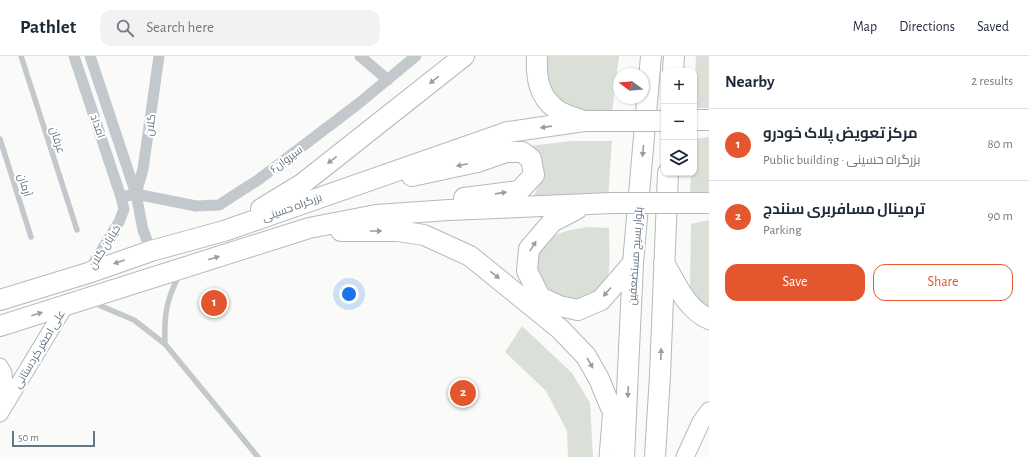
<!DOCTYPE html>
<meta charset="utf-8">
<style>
body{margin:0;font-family:"Alegreya Sans",Cairo,sans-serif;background:#f2f2f3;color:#1f2937}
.controls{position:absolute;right:12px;top:12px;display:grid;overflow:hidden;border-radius:8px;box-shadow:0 1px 3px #0004}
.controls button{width:36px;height:36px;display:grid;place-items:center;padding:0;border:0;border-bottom:1px solid #e0e1e3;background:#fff;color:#1f2937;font:20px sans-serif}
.compass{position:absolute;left:613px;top:12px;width:36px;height:36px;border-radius:50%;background:#fff;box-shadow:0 1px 3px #0004;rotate:286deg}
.scale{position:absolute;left:12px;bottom:10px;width:83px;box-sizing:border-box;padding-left:4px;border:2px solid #657683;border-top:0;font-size:11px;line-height:14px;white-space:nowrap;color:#657683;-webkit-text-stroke:3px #fff;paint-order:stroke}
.you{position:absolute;left:349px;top:238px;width:14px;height:14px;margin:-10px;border:3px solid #fff;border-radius:50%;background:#1a73e8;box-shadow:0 0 0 6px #1a73e833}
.badge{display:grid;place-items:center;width:26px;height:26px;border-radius:50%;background:#e4572e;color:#fff;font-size:13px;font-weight:700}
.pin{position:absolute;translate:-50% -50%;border:2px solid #fff;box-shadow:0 1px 4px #0006}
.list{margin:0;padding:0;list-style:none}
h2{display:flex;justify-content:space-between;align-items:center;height:52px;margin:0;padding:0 16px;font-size:17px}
h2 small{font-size:13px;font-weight:400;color:#747a83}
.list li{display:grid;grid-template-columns:26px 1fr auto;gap:12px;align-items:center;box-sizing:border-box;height:72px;padding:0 16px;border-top:1px solid #e0e1e3}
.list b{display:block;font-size:15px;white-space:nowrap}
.list p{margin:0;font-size:13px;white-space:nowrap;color:#747a83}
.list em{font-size:13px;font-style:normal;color:#747a83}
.actions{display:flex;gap:8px;padding:12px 16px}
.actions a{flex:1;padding:9px 0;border:1px solid #e4572e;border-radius:12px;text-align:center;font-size:14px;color:#e4572e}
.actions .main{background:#e4572e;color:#fff}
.icon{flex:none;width:22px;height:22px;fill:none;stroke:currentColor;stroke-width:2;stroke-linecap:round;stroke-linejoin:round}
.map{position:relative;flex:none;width:709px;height:401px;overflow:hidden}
header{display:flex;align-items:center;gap:24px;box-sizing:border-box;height:56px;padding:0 20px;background:#fff;border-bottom:1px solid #e0e1e3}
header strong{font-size:19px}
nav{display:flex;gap:22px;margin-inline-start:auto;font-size:14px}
.search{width:280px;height:36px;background:#f2f2f3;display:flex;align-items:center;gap:10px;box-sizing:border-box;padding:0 14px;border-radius:12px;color:#747a83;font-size:15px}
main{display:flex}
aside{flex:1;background:#fff}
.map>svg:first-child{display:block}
</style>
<header>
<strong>Pathlet</strong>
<div class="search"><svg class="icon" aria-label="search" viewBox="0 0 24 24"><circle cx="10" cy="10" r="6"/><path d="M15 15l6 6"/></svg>Search here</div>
<nav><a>Map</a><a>Directions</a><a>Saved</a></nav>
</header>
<main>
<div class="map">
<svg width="709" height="401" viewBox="0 0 709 401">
<rect width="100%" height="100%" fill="#fafaf8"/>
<path fill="#dadfd7" d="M545,0h74l-7,57 -45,-3c-18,-18 -24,-27 -22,-54z
M696,0h13v52h-15z
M709,81v58h-19l1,-22h3v-34z
M572,85h40l-4,57 -80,2 7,-6 6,-17 -20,-30z
M709,164v94l-19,-24 1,-66z
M588,171l21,1c0,9 2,45 -2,51 -4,8 -11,13 -18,16 -38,21 -76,-37 -33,-60 10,-5 21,-6 32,-8z
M522,270l50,47 18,30 3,54h-25l-1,-26 -21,-40 -41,-39z"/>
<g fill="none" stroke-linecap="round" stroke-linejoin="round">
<g stroke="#b3babf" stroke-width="17">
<path id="secondary" d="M0,310l4,7 3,29
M0,358l66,-109
M607,401l4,-49"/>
</g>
<g stroke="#b5babe" stroke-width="19">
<path id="primary" d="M685,401l16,-35 8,-11"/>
</g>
<g stroke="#b4b9bd" stroke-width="22">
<path id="highway" d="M537,0c-1,20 1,40 19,53 7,6 20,9 28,12
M673,15l1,-15
M694,64h15
M412,120l65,-14 29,-10h16l9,7 3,16 -15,16 -55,7
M690,147h19
M261,153l41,-25 162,-128
M577,153l-25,13 -23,27 -2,22 13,26 19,9 19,4 23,-10 32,-37
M341,175h57l26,4 46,21 90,73 26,27 13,23 12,29
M664,207c12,20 22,46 45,56
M0,244l88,-27 63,-22 73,-20 284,-99 76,-11h33
M0,270l309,-98 67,-13 73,-5 163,-7
M624,401l9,-194 18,-207
M655,401l5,-82 8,-202"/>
</g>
<path stroke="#c3c8cc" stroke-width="5.5" d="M21,0l56,174
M0,83l31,98
M94,247l40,17 31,24 93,113
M165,288c-1,-29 1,-43 14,-69"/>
<path stroke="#c3c8cc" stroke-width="11" d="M74,0l47,141 3,12 -5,13 -31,50
M90,0l46,138 7,36 8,21
M360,0l28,24
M136,138l7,-25 16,-113
M121,141l15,-3 60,12 23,-1 39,-25 100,-76 58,-48"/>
<use href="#secondary" stroke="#fff" stroke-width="15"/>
<use href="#primary" stroke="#fff" stroke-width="17"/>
<use href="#highway" stroke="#fff" stroke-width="20"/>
<g stroke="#b4b9bd" stroke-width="22" stroke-linecap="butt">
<path id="highway-bridge" d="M617,65h47
M612,147h78"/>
</g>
<use href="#highway-bridge" stroke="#fff" stroke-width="20"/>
</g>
<defs><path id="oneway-solid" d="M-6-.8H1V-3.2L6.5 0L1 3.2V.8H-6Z"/></defs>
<g fill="#939fa8">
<use href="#oneway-solid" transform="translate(434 24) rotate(142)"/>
<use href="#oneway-solid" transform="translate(546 71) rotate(172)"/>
<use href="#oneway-solid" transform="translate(643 95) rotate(95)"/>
<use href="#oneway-solid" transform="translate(332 104) rotate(142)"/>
<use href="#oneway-solid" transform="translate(462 109) rotate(168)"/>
<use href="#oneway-solid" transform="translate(501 137) rotate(-8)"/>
<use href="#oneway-solid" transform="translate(376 175)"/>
<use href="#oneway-solid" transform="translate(533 190) rotate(-58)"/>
<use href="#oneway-solid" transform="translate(214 202) rotate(-18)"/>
<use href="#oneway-solid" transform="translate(119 206) rotate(161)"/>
<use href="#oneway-solid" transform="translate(495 219) rotate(38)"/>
<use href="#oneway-solid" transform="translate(607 236) rotate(131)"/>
<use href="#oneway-solid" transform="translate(37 258) rotate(-18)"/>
<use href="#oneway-solid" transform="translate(661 298) rotate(-88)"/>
<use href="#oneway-solid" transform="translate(590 307) rotate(60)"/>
<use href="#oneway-solid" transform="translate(628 336) rotate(93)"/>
</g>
<g text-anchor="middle" stroke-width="4" stroke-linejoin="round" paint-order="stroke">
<g font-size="11" fill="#657683" stroke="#fff">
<text transform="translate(150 69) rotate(-82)" y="4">گلان</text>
<text transform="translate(98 70) rotate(71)" y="4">امداد</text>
<text transform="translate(58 84) rotate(72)" y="4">عرفان</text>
<text transform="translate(286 103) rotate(-37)" y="4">سیروان۶</text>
<text transform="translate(25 129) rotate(73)" y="4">آرمان</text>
<text transform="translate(292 151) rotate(-20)" y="4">بزرگراه حسینی</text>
<text transform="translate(104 191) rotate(-58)" y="4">خیابان گلان</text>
<text transform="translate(635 200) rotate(-86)" y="4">بلوار بسیج مستضعفین</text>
<text transform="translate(39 293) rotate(-59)" y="4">علی اصغر کردستانی</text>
</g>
</g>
</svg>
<div class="controls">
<button>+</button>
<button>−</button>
<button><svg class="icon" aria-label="layers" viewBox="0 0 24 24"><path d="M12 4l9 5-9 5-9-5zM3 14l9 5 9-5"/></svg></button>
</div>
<svg class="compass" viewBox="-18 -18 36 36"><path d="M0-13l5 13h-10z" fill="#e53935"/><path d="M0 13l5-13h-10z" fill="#747a83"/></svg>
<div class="scale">50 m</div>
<div class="you"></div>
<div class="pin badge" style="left:214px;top:247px">1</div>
<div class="pin badge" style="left:463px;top:337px">2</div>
</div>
<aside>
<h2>Nearby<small>2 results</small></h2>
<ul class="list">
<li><span class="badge">1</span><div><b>مرکز تعویض پلاک خودرو</b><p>Public building · بزرگراه حسینی</p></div><em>80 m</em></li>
<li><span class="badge">2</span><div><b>ترمینال مسافربری سنندج</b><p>Parking</p></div><em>90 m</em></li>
</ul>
<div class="actions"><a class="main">Save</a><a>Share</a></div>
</aside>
</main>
